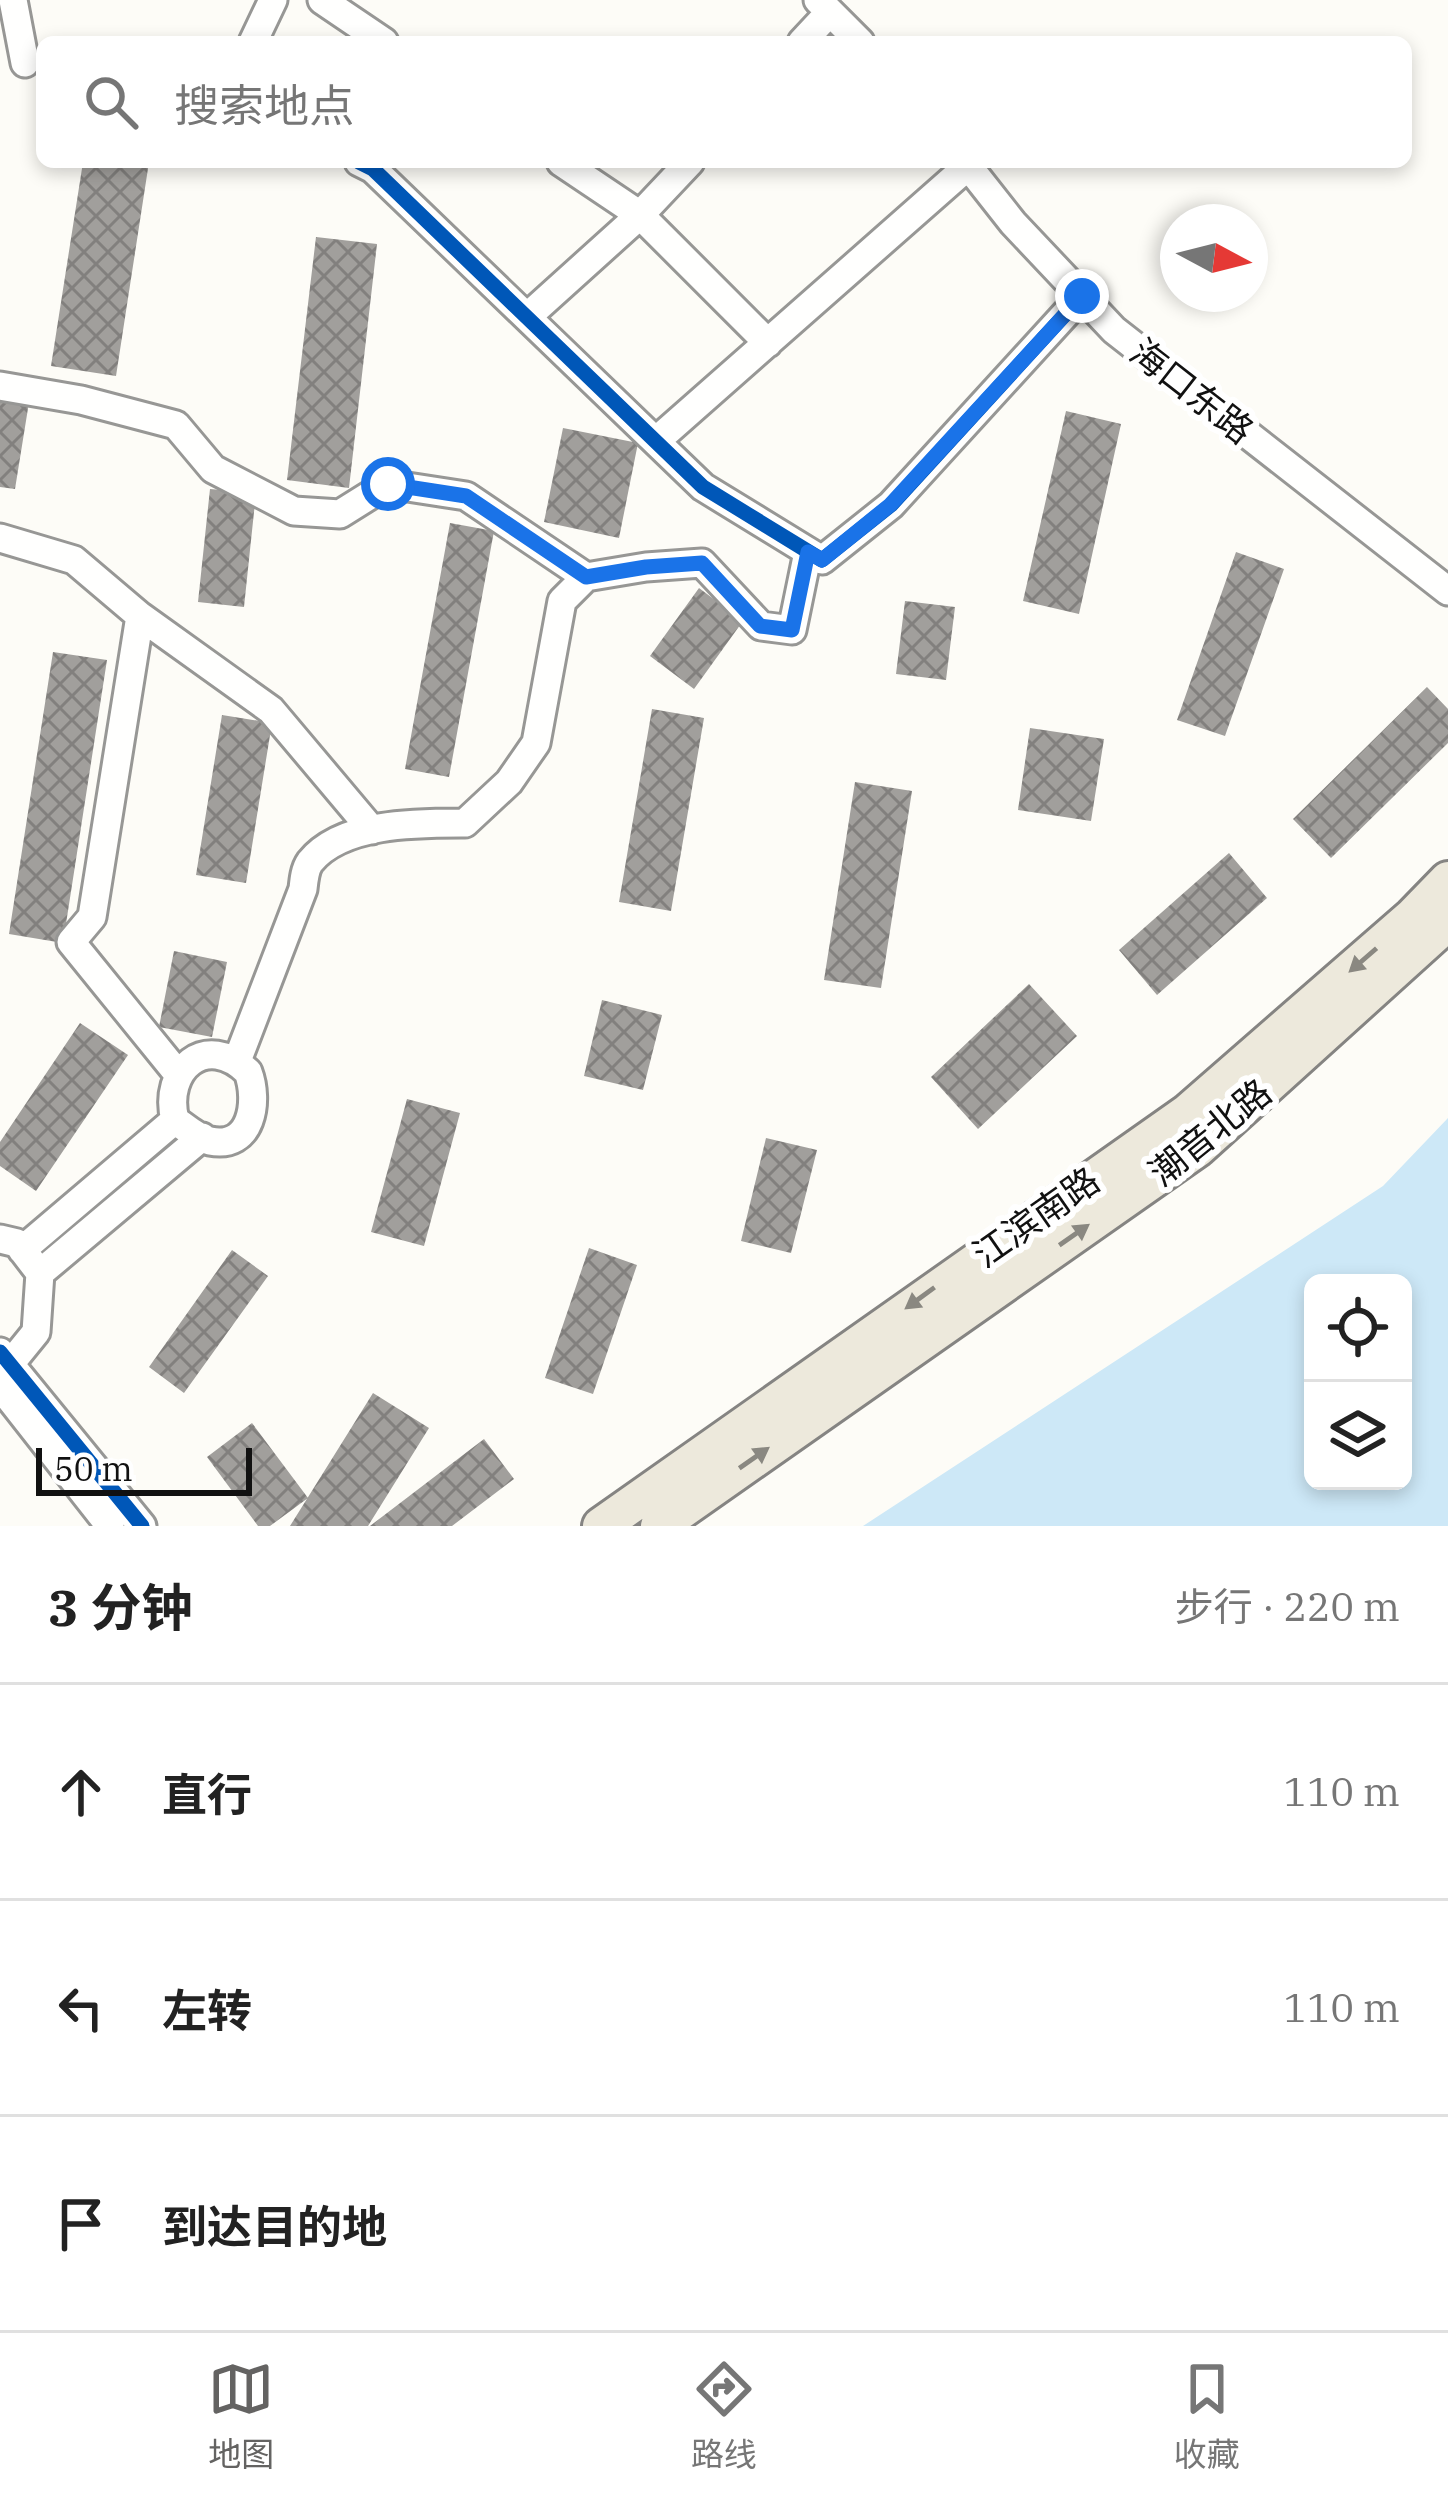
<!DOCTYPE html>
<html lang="zh">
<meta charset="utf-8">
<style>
body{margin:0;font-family:"IBM Plex Serif","Noto Sans SC",serif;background:#f6f6f6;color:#222}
.controls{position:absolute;right:36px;bottom:36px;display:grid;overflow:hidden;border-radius:18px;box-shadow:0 6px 18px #0003}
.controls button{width:108px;height:108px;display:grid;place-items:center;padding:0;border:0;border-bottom:3px solid #e0e0e0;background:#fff;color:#222;font:60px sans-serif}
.compass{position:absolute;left:1160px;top:204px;width:108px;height:108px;border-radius:50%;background:#fff;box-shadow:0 6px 18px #0003;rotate:97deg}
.scale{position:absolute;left:36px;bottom:30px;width:216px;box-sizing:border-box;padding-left:12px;border:6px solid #111;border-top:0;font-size:33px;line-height:42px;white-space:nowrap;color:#111;-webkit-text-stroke:9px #fff;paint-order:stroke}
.stop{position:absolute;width:36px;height:36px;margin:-27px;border:9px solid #1a73e8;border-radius:50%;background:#fff}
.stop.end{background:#1a73e8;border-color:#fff;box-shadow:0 3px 12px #0008}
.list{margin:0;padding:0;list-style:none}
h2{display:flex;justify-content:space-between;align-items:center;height:156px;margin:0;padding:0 48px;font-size:51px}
h2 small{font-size:39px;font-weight:400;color:#767676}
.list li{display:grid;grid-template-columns:78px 1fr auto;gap:36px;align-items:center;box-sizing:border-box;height:216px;padding:0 48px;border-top:3px solid #e0e0e0}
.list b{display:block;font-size:45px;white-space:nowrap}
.list em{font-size:39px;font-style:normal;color:#767676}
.icon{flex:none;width:66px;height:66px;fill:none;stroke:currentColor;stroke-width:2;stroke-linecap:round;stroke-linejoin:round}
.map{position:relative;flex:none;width:1448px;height:1526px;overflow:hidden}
.search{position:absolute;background:#fff;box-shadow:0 6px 18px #0003;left:36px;right:36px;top:36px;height:132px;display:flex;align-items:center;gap:30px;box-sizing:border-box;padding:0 42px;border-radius:18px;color:#767676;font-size:45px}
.sheet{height:804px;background:#fff}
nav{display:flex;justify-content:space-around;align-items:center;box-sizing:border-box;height:168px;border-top:3px solid #e0e0e0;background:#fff;font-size:33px;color:#767676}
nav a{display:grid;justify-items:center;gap:6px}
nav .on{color:#646362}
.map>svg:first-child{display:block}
</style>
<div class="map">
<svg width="1448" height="1526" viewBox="0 0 1448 1526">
<defs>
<pattern id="building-cross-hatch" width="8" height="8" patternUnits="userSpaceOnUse" patternTransform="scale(3)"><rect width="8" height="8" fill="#a19f9c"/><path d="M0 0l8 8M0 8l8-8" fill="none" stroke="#82807e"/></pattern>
</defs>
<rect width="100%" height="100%" fill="#fdfcf7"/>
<path fill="#cde8f7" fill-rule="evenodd" d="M1448,1118v408h-585l520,-340zM1313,1283h90v198h-90z"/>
<path fill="url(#building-cross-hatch)" d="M83,162h66l-33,214 -65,-10z
M316,237l61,7 -28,244 -62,-8z
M0,391l30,5 -15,93 -15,-2z
M1066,411l55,13 -42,190 -56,-13z
M563,428l75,15 -19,95 -75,-16z
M210,489l46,4 -12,114 -46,-5z
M450,523l44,8 -45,246 -44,-8z
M1236,552l48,17 -59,167 -48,-16z
M699,588l44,33 -49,68 -44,-33z
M905,601l50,6 -9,73 -50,-6z
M53,652l54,8 -44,283 -54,-9z
M1427,687l21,22v34l-117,115 -38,-39z
M652,709l52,9 -33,193 -52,-9z
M222,715l50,8 -26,160 -50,-8z
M1030,728l74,11 -13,82 -73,-11z
M855,782l57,9 -31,197 -57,-8z
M1229,853l38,45 -110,97 -38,-45z
M174,951l53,11 -15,75 -53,-10z
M1029,984l48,52 -99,93 -47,-52z
M602,1000l60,15 -19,75 -59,-14z
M80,1023l48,32 -92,136 -36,-25v-24z
M407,1099l53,14 -36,133 -53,-14z
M766,1138l51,12 -26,103 -50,-12z
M589,1248l48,17 -44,129 -48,-16z
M232,1250l36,26 -84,117 -35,-26z
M373,1393l56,35 -61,98h-78z
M252,1423l56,75 -38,28h-12l-51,-69z
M484,1439l30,40 -62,47h-82z"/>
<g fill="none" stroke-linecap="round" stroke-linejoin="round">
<g stroke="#979795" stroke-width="33">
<path id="minor" d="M13,0l12,63
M322,0l62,42
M818,0l42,42
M253,42l20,-42
M802,42l28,-30
M359,162l14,7 330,318 119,73 69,-55 191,-209
M561,162l79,53 128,128
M965,162l48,61 101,107 334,261
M527,317l113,-102 50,-53
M0,386l81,14 95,25 37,44 81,42 46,3 48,-30 78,12 120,81 60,-10 56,-4 59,63 31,4 16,-78
M656,441l312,-275
M0,538l74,22 66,56 -48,301 -21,25 107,132
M140,616l131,94 101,120
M237,1061l66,-172c1,-10 2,-20 7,-27 32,-40 109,-39 155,-39l44,-41 27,-39 26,-142 24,-24
M0,1239l17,4 23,30 -4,59 -26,32
M22,1250l153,-130c-13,-50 31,-89 73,-48 11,29 4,78 -38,69 -13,-3 -25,-14 -35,-21
M40,1273l162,-136
M0,1352l142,174
M0,1386l110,140"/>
</g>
<g stroke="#858482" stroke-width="42">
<path id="major" d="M601,1526l586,-413 226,-197 35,-36
M659,1526l539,-378 250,-226"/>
</g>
<use href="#minor" stroke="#fffffe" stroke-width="27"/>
<use href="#major" stroke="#ede9dc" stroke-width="36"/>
<g stroke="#fff" stroke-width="22">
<path id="cycleway" d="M359,162l14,7 330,318 119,73 69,-55 191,-209
M0,1352l142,174"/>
</g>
<use href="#cycleway" stroke="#0057b8" stroke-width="15"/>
</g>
<defs><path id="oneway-solid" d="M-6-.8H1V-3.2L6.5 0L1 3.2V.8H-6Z" transform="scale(3)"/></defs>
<g fill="#8a8881">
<use href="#oneway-solid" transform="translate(1363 960) rotate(139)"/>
<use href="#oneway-solid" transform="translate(1074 1235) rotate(-35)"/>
<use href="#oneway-solid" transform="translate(920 1298) rotate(144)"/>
<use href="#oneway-solid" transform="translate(754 1458) rotate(-35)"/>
</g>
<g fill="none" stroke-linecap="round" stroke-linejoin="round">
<path stroke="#1a73e8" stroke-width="15" d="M388,484l78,12 120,81 60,-10 56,-4 58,63 32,4 16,-78 14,8 68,-55 192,-209"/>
</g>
<g text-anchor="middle" stroke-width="12" stroke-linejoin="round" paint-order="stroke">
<g font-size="36" fill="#111" stroke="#fff">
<text transform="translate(1192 391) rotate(38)" y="13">海口东路</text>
<text transform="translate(1210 1132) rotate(-39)" y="13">潮音北路</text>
<text transform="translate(1036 1217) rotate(-35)" y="13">江滨南路</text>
</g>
</g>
</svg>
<div class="controls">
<button><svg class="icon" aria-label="locate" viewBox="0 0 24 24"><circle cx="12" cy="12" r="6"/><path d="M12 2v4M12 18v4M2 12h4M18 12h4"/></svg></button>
<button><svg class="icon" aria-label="layers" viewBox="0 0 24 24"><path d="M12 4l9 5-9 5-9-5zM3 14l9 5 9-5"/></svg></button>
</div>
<svg class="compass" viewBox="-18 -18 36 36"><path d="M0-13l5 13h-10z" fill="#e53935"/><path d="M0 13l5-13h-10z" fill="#767676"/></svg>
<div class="scale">50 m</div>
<div class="stop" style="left:388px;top:484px"></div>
<div class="stop end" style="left:1082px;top:296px"></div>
<div class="search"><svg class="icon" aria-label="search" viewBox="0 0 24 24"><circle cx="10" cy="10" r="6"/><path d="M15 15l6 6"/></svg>搜索地点</div>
</div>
<section class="sheet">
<h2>3 分钟<small>步行 · 220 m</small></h2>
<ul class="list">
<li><svg class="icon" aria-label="ahead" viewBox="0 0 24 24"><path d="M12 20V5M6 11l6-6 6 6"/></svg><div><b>直行</b></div><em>110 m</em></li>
<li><svg class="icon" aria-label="left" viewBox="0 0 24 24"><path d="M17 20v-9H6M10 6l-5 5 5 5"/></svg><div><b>左转</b></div><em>110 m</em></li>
<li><svg class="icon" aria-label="arrive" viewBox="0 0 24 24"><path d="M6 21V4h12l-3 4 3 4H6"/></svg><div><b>到达目的地</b></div></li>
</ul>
</section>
<nav>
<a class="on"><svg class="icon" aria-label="map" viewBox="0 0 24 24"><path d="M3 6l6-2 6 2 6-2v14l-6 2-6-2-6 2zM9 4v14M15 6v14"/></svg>地图</a>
<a><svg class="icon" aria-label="directions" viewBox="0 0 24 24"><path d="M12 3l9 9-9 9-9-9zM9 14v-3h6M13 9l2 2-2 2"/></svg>路线</a>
<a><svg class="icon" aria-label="saved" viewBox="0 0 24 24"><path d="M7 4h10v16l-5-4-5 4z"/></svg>收藏</a>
</nav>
